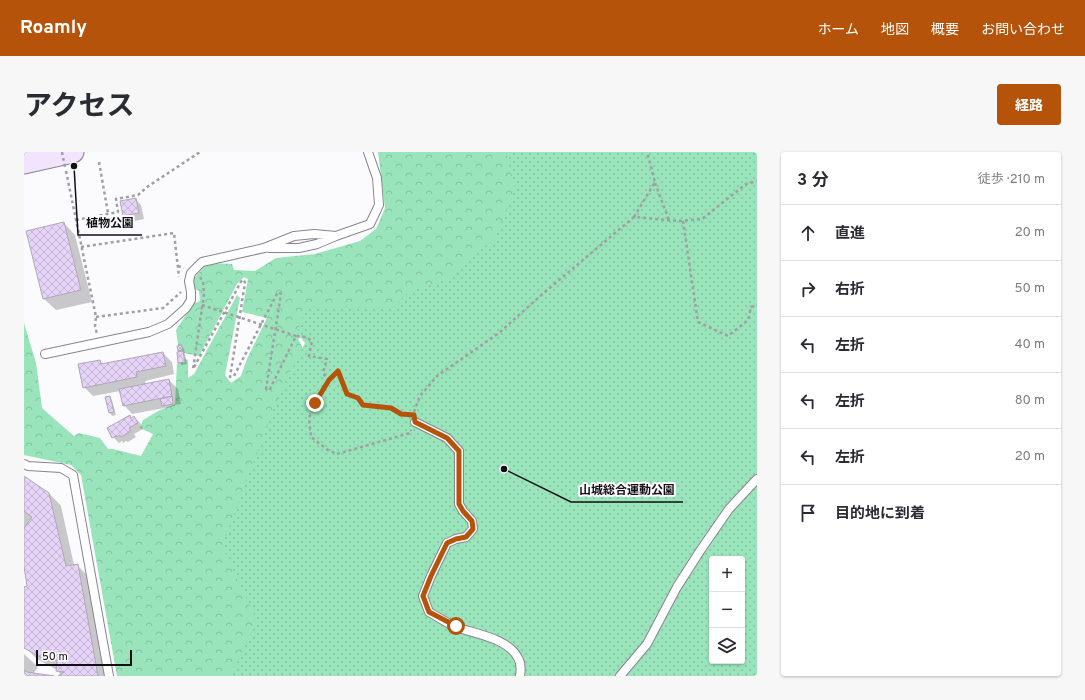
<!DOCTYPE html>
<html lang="ja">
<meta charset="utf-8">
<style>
body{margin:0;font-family:Overpass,"Noto Sans JP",sans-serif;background:#f7f7f7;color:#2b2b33}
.controls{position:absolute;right:12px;bottom:12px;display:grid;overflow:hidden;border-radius:4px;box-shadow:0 1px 3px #0004}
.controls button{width:36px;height:36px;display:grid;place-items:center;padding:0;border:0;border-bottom:1px solid #e1e1e2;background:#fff;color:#2b2b33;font:20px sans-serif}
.scale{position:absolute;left:12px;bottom:10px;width:96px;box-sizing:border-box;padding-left:4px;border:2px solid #120f14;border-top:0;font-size:11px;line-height:14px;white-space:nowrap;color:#120f14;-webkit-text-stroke:3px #fbfafd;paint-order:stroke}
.stop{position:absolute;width:12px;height:12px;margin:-9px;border:3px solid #b45309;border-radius:50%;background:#fff}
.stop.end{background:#b45309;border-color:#fff;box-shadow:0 1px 4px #0008}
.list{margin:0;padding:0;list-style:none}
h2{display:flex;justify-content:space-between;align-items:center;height:52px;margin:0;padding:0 16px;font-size:17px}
h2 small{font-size:13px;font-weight:400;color:#7c7c81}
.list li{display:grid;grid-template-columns:26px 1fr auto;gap:12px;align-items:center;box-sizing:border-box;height:56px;padding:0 16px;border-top:1px solid #e1e1e2}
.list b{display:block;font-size:15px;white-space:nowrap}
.list em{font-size:13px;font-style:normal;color:#7c7c81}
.icon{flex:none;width:22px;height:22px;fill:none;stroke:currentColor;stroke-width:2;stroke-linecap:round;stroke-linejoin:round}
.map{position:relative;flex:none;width:733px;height:524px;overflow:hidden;border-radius:4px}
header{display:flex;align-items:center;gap:24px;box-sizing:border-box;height:56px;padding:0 20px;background:#b45309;color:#fff}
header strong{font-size:19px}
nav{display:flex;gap:22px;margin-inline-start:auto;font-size:14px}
.intro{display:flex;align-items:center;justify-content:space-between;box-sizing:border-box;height:96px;padding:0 24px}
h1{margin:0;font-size:28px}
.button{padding:10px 18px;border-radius:4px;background:#b45309;color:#fff;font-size:14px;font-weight:700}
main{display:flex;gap:24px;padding:0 24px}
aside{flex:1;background:#fff;border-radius:4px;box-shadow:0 1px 3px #0004}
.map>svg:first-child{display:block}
</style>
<header>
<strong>Roamly</strong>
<nav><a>ホーム</a><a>地図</a><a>概要</a><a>お問い合わせ</a></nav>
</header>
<div class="intro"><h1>アクセス</h1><a class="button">経路</a></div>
<main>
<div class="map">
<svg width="733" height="524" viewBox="0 0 733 524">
<defs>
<pattern id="forest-crowns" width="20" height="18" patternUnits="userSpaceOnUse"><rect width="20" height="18" fill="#99e4ba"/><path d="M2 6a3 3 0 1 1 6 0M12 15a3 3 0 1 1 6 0" fill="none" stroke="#83c29f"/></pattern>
<pattern id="park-dots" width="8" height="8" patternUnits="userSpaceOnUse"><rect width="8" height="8" fill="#99e4ba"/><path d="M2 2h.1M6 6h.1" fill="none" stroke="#83c29f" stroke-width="1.8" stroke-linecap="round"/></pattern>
<pattern id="building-cross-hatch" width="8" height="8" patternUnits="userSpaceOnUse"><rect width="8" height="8" fill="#e5d4f7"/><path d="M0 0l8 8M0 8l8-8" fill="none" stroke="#c3b5d3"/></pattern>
</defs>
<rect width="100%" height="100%" fill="#fbfafd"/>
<path fill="url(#forest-crowns)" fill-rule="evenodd" d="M354,0h243l-25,93 -290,90 -8,4 7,13 413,-117 39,441h-640l-36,-201 -10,-10 -47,-10v-132l12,40 6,45 32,28 5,-3 21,5 8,11h5l28,7 12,-22 -13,-6 3,-8 17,-10 15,-6 2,-40 6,-6 5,2v18l6,-4 43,-79 3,3 -15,77 6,8 10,-7 6,-17 20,-41 -25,-6 6,-33 -4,-2 -7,7 -38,72 -20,-4 -3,-22 17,-26 7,-3 -1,-10 -6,-3v-9l15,-16 24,1 2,6 21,1 21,-13 39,-4 45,-13 16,-12 9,-21zM688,407h30v102h-30z"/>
<path fill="url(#park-dots)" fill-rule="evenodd" d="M482,0h251v524h-527l27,-55 -35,-75 58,-154 25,-49 -8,-10 7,-20 6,-7 18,3 16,-3 23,3 27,-2 14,-15 44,-14 18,-20 24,-18 21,-51zM688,407h30v102h-30z"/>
<path fill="#0003" d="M111,47l6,6 3,14 -14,3 -6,-6z
M40,71l11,12 17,67 -36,8 -12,-11z
M157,194l3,3 3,15 -5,1 -3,-3 -1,-15z
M139,201l9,9 2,12 -29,7 1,4 23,-5 9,9 3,15 -6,1v1l-43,8 -8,-9 -4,-14 -27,5 -9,-9 16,-26 3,3z
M86,245l2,3 4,15 -4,1 -2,-3z
M106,265l2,1 2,-1 6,6 3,6 -9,5 2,3 -8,5 -2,-1 -3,2 -1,-2 -3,2 -6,-6z
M0,325l25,16 12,13 13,59h3l12,12 18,99h-47l1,-1 -4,-5 -20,-11 -13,-13v-58l4,-1 -2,-16h-2z
M0,502l14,13 -5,7 14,2h-23z"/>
<path fill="url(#building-cross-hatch)" stroke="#afa8b7" d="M112,46l3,15 -16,3 -3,-15z
M40,70l17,68 -38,9 -17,-68z
M158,193v5l-4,1 -1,-5z
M159,199l2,11 -7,1 -1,-11z
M139,200l3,14 -30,6 1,5 -54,11 -5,-24 22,-4 1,4z
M145,227l3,17 -49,10 -4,-17z
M86,244l4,16 -5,1 -4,-16z
M148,244l1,8 -11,2 -2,-7z
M106,263l1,3 3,-2 4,7 -9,5 2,3 -10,6 -1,-2 -3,2 -1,-1 -4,2 -5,-10z
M0,324l25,17 17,73 12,-2 20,112h-40l6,-4 -8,-1 1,-11 -15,-2 -18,-10v-61l3,-1 -3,-19v-39l8,-11 -8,-6z
M0,518l3,2 27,4h-30z"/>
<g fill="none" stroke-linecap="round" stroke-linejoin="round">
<g stroke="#8a8391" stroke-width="10">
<path id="lane" d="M245,96h30l18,-4 19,-8 34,-12 9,-19 -2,-27 -9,-26
M21,202l104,-22 19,-8 18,-16 5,-8v-8l-2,-11 2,-8 11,-11 62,-14 30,-12 20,-2 22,2
M391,270l32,16 12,13v53l4,7 9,10 1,8 -7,8 -10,2 -9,4 -16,33 -8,20 6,16c9,5 18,11 27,15 19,7 52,11 62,31 3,5 3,12 2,18
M0,312l4,2 33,2 12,7 36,201
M596,524l27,-32 30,-57 23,-36 29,-42 28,-30"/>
</g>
<g stroke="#8a8391" stroke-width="23">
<path id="secondary" d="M0,11l49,-11"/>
</g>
<path stroke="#a09fa2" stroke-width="2.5" stroke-dasharray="3 3" stroke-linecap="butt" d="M75,10l9,51
M42,19l30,146 -1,9 2,8
M631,31l14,37
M610,65l21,-35 -8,-30
M52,68l42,-8 -2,-13 22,-4 9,-8 53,-35
M659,69l15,101 30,14 20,-16 3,-13 6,-2
M57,95l93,-14 5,44
M154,114l6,2
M176,125l3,4 1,13 -11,75 49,-89h2l1,3 -15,94 4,-1 44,-84 3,2 -15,95h4l26,-53 10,1 6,4 -3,15 18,3 -4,14 6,7
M178,153l94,31
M72,165l67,-9 18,-16
M390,260l6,-16 17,-20 62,-43 40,-36 95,-80 45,4 23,-2 44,-35 11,-3
M384,262h-7l-10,-6 -28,-3 -5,-7 -11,-4 -9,-23 -9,9 -14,23 -6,15 2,19 17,13 9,4 73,-21 1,-3"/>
<use href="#lane" stroke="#fff" stroke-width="8"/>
<use href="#secondary" stroke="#f2e4ff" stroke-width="21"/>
<path stroke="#a09fa2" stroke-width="2.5" stroke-dasharray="3 3" stroke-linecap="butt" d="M38,0l3,15"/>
</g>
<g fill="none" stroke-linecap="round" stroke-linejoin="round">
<path stroke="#b45309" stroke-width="5" d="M291,251l14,-23 9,-9 9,23 11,4 5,7 28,3 10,6 13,1 1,7 32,16 12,13v53l4,7 9,10 1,8 -7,8 -10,2 -9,4 -16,33 -8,20 6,16 27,14"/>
</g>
<path fill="none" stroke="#120f14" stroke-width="1.5" d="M50 14L54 83H118M480 317L547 350H659"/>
<g fill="#120f14" stroke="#fbfafd" stroke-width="1.5">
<circle cx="50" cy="14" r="4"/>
<circle cx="480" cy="317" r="4"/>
</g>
<g font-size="12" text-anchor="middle" font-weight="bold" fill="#120f14" stroke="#fbfafd" stroke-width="4" stroke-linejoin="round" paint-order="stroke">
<text x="86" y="75">植物公園</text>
<text x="603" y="342">山城総合運動公園</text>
</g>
</svg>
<div class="controls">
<button>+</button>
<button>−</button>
<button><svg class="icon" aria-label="layers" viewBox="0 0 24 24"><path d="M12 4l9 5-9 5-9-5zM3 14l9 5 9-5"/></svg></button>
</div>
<div class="scale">50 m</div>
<div class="stop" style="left:432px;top:474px"></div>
<div class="stop end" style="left:291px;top:251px"></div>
</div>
<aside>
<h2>3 分<small>徒歩 · 210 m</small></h2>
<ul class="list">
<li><svg class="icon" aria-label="ahead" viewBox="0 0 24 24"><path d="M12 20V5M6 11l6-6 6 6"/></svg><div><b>直進</b></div><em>20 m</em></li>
<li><svg class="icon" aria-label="right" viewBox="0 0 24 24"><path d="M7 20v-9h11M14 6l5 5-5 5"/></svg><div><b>右折</b></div><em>50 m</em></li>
<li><svg class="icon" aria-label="left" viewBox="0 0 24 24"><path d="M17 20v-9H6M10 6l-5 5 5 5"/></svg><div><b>左折</b></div><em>40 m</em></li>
<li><svg class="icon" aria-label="left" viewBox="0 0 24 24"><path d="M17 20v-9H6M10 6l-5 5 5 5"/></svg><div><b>左折</b></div><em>80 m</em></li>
<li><svg class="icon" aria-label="left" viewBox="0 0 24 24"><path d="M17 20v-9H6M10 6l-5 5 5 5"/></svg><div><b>左折</b></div><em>20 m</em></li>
<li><svg class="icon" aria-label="arrive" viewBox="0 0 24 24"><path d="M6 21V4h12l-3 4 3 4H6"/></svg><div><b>目的地に到着</b></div></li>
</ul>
</aside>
</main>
